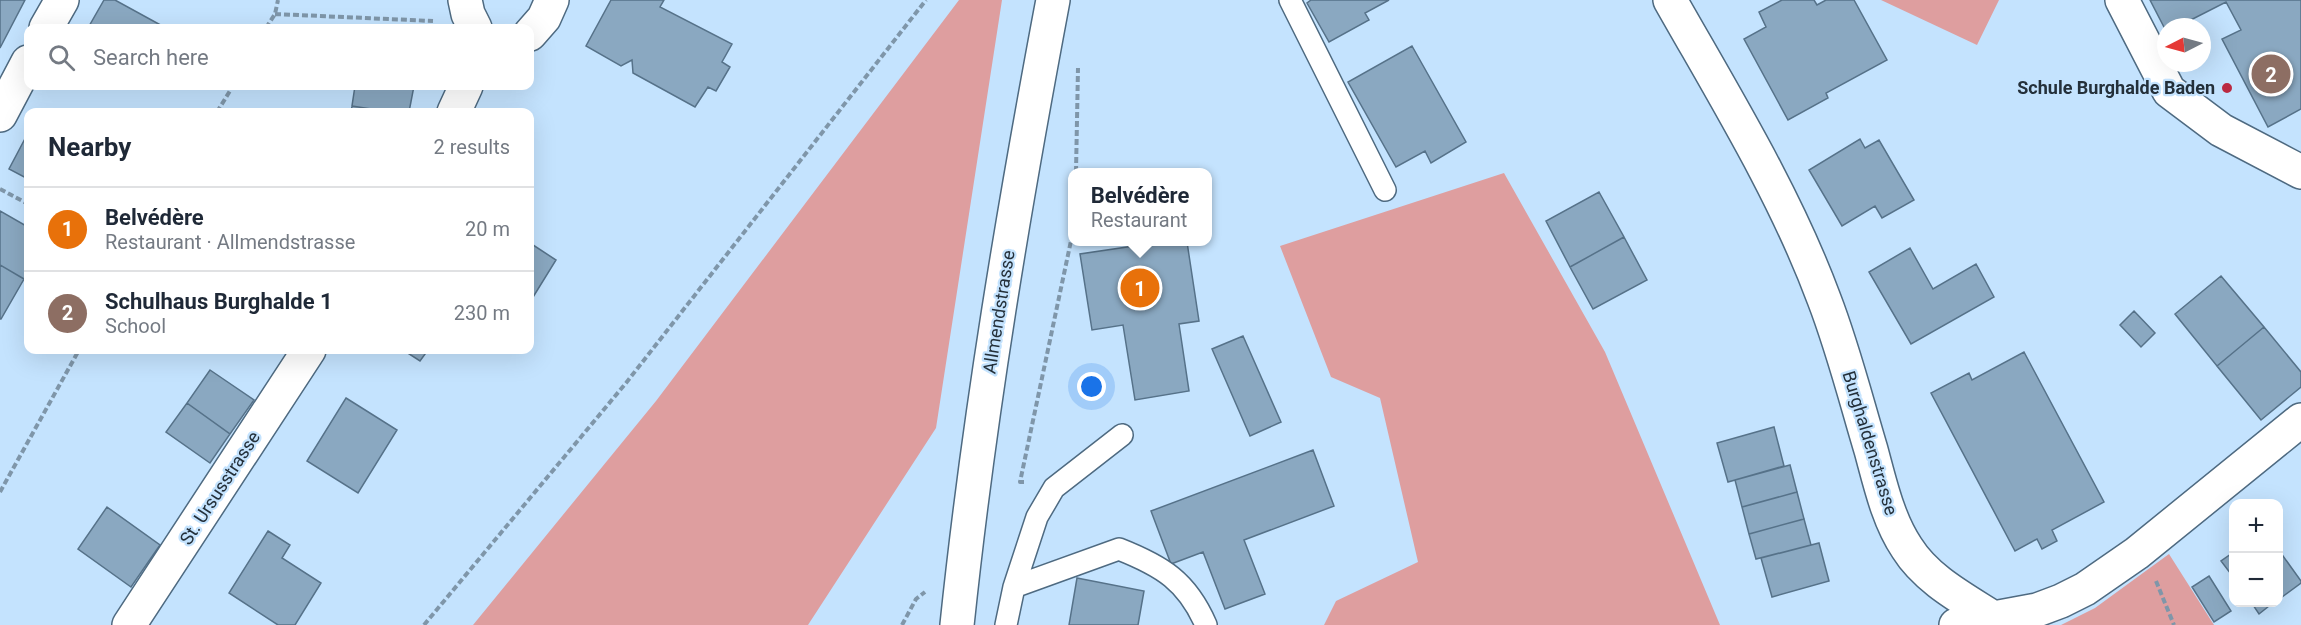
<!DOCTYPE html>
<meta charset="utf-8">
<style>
body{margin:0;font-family:Roboto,sans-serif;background:#f6f6f7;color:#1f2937}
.controls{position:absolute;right:18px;bottom:18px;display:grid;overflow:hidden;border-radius:12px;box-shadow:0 6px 24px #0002}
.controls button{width:54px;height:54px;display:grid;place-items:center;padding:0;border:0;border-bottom:2px solid #e0e1e3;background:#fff;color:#1f2937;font:30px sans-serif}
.compass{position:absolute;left:2157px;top:18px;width:54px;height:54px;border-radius:50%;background:#fff;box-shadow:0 6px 24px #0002;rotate:264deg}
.you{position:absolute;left:1092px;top:387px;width:21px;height:21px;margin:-15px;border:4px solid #fff;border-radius:50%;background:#1a73e8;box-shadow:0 0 0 9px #1a73e833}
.badge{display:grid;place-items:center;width:39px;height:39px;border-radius:50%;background:#1a73e8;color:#fff;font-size:20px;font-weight:700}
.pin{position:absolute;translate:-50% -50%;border:3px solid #fff;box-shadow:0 2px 6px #0006}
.popup{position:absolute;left:1068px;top:168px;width:144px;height:78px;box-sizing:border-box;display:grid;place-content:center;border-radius:12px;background:#fff;filter:drop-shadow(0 2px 4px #0005);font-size:20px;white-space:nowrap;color:#747a83}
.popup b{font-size:22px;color:#1f2937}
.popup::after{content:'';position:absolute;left:50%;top:100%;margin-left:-12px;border:12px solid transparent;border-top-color:#fff}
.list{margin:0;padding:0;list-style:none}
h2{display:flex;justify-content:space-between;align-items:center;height:78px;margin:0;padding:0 24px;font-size:26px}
h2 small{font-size:20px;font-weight:400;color:#747a83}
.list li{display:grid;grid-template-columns:39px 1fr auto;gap:18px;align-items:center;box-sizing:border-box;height:84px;padding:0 24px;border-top:2px solid #e0e1e3}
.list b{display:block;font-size:22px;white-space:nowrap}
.list p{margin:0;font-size:20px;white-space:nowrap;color:#747a83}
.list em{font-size:20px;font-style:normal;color:#747a83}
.icon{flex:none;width:33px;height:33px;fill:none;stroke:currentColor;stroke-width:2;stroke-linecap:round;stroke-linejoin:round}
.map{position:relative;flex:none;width:2301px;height:625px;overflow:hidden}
.search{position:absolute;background:#fff;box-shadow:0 6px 24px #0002;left:24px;top:24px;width:510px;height:66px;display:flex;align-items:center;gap:15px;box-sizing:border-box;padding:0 21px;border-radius:12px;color:#747a83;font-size:22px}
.panel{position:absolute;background:#fff;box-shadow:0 6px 24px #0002;left:24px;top:108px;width:510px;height:246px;border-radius:12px}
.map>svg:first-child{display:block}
</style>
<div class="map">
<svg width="2301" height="625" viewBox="0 0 2301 625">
<rect width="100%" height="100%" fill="#c4e3fe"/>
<path fill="#de9e9f" d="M959,0h43l-66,428 -128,197h-335l183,-224z
M1881,0h118l-22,45z
M1504,173l101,179 115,273h-396l12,-24 82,-39 -38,-164 -49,-21 -51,-131z
M2169,554l45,71h-153l34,-17z"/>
<path fill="#8aa8c1" stroke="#567289" stroke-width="1.5" d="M0,0h25l-25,48z
M104,0h11l51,28h-78z
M611,0h53l-4,7 72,37 -10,18 8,5 -14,24 -8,-4 -13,20 -62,-34 -1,-13 -11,6 -35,-20z
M1311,0h78l-24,13 4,7 -40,22 -22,-39z
M1782,0h32l3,5 9,-5h28l33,60 -61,33 2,5 -40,22 -44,-81 22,-12 -7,-15z
M2150,0h151v109l-33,18 -46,-88 19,-9 -15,-28 -49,25h-11v4z
M1412,46l54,96 -35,21 -6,-12 -29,16 -48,-85z
M355,86h59l-5,26h-19l-38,-6z
M352,106l38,6h-39z
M28,133v46l-19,-10z
M1860,139l5,9 14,-8 35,60 -32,18 -7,-12 -33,20 -33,-56z
M1599,192l25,45 -54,30 -24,-46z
M0,211l28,16v45l-4,7 -24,-14z
M1624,237l23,43 -54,29 -23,-42z
M1161,242h26l12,79 -20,3 10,67 -54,9 -12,-75 -31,5 -12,-76z
M530,243l26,17 -26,42z
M1910,248l23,41 43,-25 18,33 -83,47 -42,-72z
M0,265l24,14 -23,40h-1z
M2221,276l43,51 -47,39 -42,-52z
M2134,311l21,22 -14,14 -21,-22z
M2264,327l37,45v15l-40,33 -44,-54z
M1243,336l38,86 -31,14 -38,-87z
M403,350h25l-8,11z
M2024,352l80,150 -52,28 5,11 -15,8 -5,-10 -22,12 -84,-158 38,-20 3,7z
M210,370l44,30 -24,34 -43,-31z
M346,398l51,32 -39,63 -51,-32z
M187,403l43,31 -20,29 -44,-31z
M1774,427l10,39 -56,16 -11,-39z
M1313,450l21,56 -90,34 21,54 -40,15 -22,-57 -32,12 -20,-53z
M1790,465l7,27 -55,15 -7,-27z
M1797,492l7,27 -55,15 -7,-27z
M107,507l53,38 -29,42 -53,-38z
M1804,519l7,26 -55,14 -7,-25z
M268,531l22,14 -8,13 39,25 -26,42h-17l-49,-32z
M1819,543l10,38 -57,16 -11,-39z
M2278,549l23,32v2l-23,17z
M2234,552v26l-13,-17z
M2209,576l22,35 -17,11 -22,-35z
M1077,578l67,13 -6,34h-69z
M2251,602h23l-15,12z"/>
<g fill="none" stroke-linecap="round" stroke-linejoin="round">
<g stroke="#4e6a81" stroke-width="24">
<path id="lane" d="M1290,0l95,190
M1014,587l105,-38c43,17 68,32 87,76
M1006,625l8,-38 23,-70 17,-29 68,-53"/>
</g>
<g stroke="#4e6a81" stroke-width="36">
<path id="street" d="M465,0l3,14 7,14
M1670,0c55,97 115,194 154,299 19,49 32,101 47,151 9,33 17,70 36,98 20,32 57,51 88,71
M2122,0l47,91 52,39 80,42
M46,28l16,-28
M530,34l14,-16 8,-18
M454,112l12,-26
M0,115l28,-53
M129,625l180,-275
M957,625c22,-210 57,-418 96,-625
M1956,625l81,-15 24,-9 24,-12 52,-36 164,-133"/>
</g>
<path stroke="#7f96a9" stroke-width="4" stroke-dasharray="6 3" stroke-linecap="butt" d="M275,14l158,7
M266,28l9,-14 3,-14
M217,112l16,-26
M1076,172l2,-104
M0,189l28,15
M1024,482h-4l52,-246
M0,492l79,-142
M2156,581l18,44
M424,625l202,-242 300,-383
M902,625l14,-26 9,-7"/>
<use href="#lane" stroke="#fff" stroke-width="21"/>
<use href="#street" stroke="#fff" stroke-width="33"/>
</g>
<circle fill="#ba2941" stroke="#c4e3fe" stroke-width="2" cx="2227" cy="88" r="6"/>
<g text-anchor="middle" stroke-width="4.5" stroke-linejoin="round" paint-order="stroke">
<g font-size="18" font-weight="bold" fill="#24303a" stroke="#c4e3fe" text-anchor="end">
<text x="2215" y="94">Schule Burghalde Baden</text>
</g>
<g font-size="18" fill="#24303a" stroke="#c4e3fe">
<text transform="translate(999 312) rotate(-81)" y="6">Allmendstrasse</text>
<text transform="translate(1870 443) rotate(73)" y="6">Burghaldenstrasse</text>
<text transform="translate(220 488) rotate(-57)" y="6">St. Ursusstrasse</text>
</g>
</g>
</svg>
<div class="controls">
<button>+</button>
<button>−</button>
</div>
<svg class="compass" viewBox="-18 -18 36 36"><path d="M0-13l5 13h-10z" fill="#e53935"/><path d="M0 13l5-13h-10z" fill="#747a83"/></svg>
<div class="you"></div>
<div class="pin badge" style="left:1140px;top:288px;background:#e8710a">1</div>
<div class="popup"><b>Belvédère</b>Restaurant</div>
<div class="pin badge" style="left:2271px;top:74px;background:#8d6e63">2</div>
<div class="search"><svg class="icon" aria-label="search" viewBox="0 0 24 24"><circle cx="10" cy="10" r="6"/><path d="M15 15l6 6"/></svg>Search here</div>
<section class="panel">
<h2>Nearby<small>2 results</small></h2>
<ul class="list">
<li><span class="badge" style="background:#e8710a">1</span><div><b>Belvédère</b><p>Restaurant · Allmendstrasse</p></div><em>20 m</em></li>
<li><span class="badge" style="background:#8d6e63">2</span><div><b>Schulhaus Burghalde 1</b><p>School</p></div><em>230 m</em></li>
</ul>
</section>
</div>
